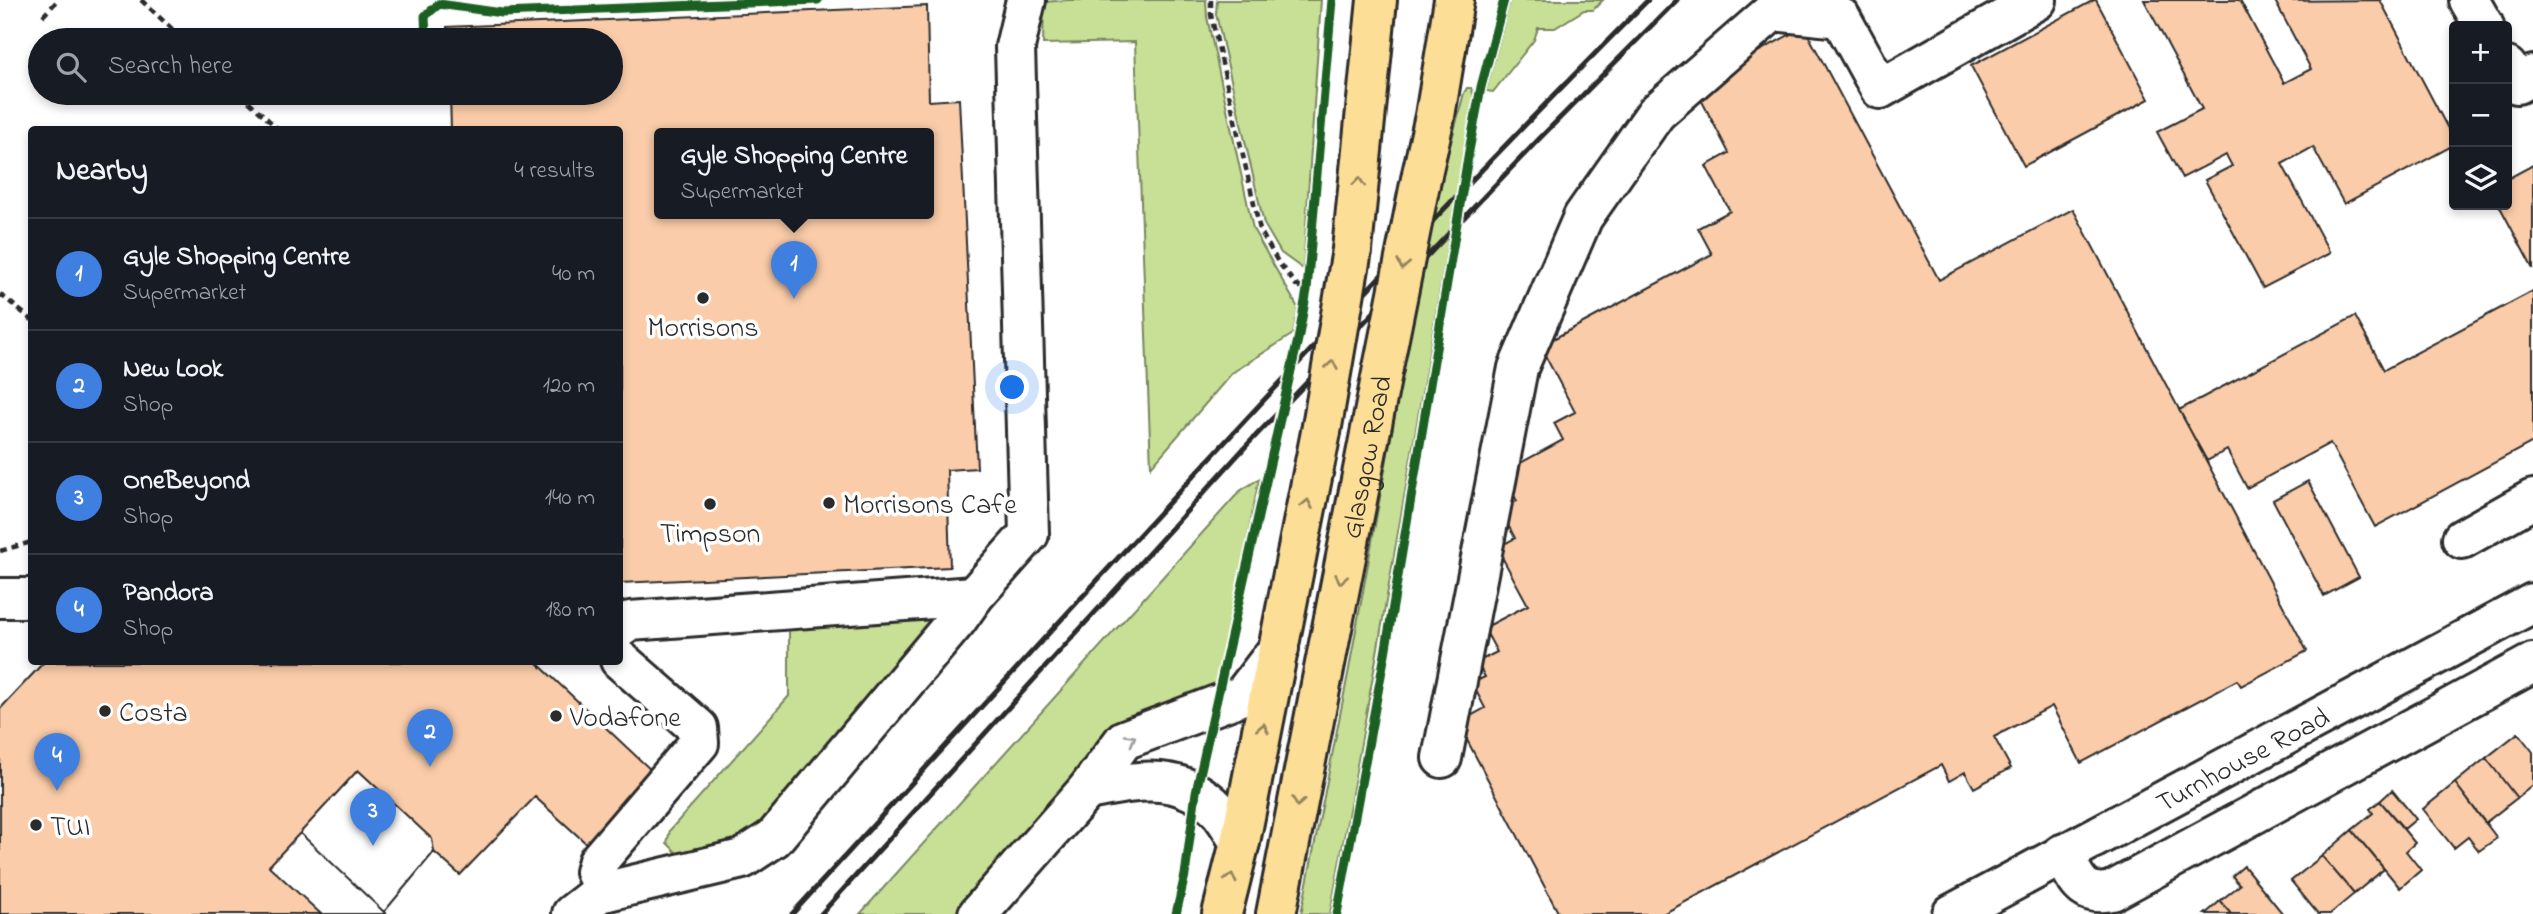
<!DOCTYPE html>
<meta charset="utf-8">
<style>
body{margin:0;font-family:"Indie Flower",sans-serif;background:#20242c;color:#f1f3f6}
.controls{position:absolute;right:21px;top:21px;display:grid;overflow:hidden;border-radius:7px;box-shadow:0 4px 10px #0003}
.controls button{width:63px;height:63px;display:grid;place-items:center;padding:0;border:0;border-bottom:2px solid #363941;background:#171b24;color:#f1f3f6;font:35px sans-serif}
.you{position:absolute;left:1013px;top:388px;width:24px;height:24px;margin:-18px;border:5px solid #fff;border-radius:50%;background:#1a73e8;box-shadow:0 0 0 10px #1a73e833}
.badge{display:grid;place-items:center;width:46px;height:46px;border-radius:50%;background:#0b8043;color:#fff;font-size:23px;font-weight:700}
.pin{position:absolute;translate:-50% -58px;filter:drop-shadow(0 2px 4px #0008)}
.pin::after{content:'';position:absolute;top:37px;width:24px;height:21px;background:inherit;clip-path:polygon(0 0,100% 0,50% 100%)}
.popup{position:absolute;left:654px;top:128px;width:280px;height:91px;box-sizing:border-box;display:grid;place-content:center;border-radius:7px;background:#171b24;filter:drop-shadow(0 2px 5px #0005);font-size:23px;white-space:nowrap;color:#9ea1a6}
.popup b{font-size:26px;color:#f1f3f6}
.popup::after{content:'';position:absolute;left:50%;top:100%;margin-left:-14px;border:14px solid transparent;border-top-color:#171b24}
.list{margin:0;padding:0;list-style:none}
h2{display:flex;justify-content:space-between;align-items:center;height:91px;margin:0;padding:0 28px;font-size:30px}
h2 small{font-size:23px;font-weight:400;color:#9ea1a6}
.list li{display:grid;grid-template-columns:46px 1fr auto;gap:21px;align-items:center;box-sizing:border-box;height:112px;padding:0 28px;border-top:2px solid #363941}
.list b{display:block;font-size:26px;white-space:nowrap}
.list p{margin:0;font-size:23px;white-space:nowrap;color:#9ea1a6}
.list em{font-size:23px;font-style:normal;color:#9ea1a6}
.icon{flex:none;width:38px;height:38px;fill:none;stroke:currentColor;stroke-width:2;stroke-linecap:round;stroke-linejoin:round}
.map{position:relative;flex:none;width:2533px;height:914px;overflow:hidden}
.search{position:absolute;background:#171b24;box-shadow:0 4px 10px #0003;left:28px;top:28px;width:595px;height:77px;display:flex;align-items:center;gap:18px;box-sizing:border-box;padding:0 24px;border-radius:38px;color:#9ea1a6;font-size:26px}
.panel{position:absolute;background:#171b24;box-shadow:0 4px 10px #0003;left:28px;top:126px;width:595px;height:539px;border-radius:7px}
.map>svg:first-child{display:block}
</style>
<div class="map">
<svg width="2533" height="914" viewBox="0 0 2533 914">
<rect width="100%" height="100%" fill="#fff"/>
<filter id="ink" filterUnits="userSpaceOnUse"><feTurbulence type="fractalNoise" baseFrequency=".0143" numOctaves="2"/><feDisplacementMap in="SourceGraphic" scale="14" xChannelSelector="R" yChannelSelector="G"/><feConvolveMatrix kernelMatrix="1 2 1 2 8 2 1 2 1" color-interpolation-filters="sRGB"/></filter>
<g filter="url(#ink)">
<path fill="#c7e096" stroke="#798660" stroke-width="2" d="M1068,0h138l1,17 46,212 45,79 -5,26 -61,39 -81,94 -16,-425 -92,2 1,-42z
M1217,0h104l-18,269 -22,-16 -17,-29 -48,-210z
M1510,0h93l-10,10h-9l-29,18h-17l-4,12 -41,52 -7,-1z
M1467,88h4l3,8c-49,273 -93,546 -144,818h-29l48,-245 69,-382 18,-87 28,-107z
M1259,479l-44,227 -91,34 -146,174h-118l380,-423z
M789,617l168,3 -183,218 -80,32 -27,-27 3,-13 119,-134z"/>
<path fill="#facca9" stroke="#2b2b2b" stroke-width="2" fill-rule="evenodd" d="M2094,0h2l53,99 -125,67 -53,-100z
M2144,0h96l44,83 27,-14 -36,-68 105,-1 74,140v5l-110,59 -31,-57 -31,17 48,89 -67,35 -58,-108 27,-14 -6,-11 -44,23 -25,-46 45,-23z
M927,6l2,95 30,-2 18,369 -30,2 3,97 -330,16v-453h-169l-1,-37h161v-53h-163l-1,-13zM659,133h270v80h-270z
M1804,27l135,253 134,-71 234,442 -66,35 -4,-6 -156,83 -29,-57 -58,31 17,31 -37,20 -9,-16 -16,9 -8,-16 -278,149h-104l-101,-191 27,-15 -13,-25 13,-6 -8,-15 20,-10 -13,-24 44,-23 -31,-57 18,-10 -15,-28 17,-9 -15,-28 61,-33 -9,-17 21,-11 -35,-66 172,-92 -14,-26 32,-17 -24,-45 23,-13 -35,-67z
M2533,165v104l-34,-64h8v-26z
M2533,291v151l-158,85 -45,-84 -83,45 -20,-38 -20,11 -28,-51 176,-94 29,54z
M2308,481l51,96 -35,19 -51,-96z
M44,662h492l117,110 -65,73 -53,-48 -75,78 -26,-23 -50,60 2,2h-386v-205z
M2518,733l15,19v33l-16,13 -31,-40z
M2486,758l31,40 -32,25 -30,-40z
M358,770l74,69 2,13 -50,60 -84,-79z
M2455,783l42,55 -18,13 -11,-14 -14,11 -31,-39z
M2392,790l24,29 -12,10 -24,-28z
M2380,801l35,42 -9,8 15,19 -21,18 -48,-58 21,-17 -3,-4z
M2352,830l32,39 -30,25 -32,-38z
M300,833l84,79 2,2h-65l-52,-48z
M2322,856l32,38 -24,20h-12l-27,-33z
M2244,866l39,48h-52l-11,-13 20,-16 -8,-9z
M2220,901l11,13h-26l6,-5z"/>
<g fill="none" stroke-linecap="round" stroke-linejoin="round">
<g stroke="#2b2b2b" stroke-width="44">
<g id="minor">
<path d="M2469,0l15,26"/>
<path d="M2507,67l10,17 16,-9"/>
<path d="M2462,539l71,-40"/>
<path d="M0,598h32"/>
<path d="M620,628l10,-7 344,-25"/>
<path d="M1442,758l76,-390 65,-151 73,-104 117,-102 68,7 39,71 157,-89"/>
<path d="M1087,790c49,-9 93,-20 132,21 8,9 14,21 21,31"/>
<path d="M2062,854c15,24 18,44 50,37l421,-228"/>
<path d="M607,891l-12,-19 3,-11 101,-118 -1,-15 -78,-68"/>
<path d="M572,914l27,-21 143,-34 32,-21 183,-218 17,-24 55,-62 -14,-487 11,-47"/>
<path d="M978,914l109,-124 37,-50 119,-45 36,-47"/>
<path id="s1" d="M1952,914l581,-311"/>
</g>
</g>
<g stroke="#2b2b2b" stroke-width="44">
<g id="major">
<path d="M1422,174l13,-58 19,-116"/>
<path d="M1352,250l25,-250"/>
<path d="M1222,914l18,-72 81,-410"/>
<path id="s2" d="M1276,914l107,-546"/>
</g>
</g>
<path stroke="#2b2b2b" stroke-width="4.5" stroke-dasharray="7 5" stroke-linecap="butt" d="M141,0l43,40
M437,0l2,4
M665,0v8
M1211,0v15l49,215 18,32 18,23 10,5
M795,1l23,-1
M43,16l15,-16
M240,93l39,37
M0,294l32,26
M0,551l28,-8 4,-3"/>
<use href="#minor" stroke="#fff" stroke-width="38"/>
<use href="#major" stroke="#fdde96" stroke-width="38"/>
<path stroke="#2b2b2b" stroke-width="5" d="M792,914c282,-308 561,-618 856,-914
M821,914l426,-469 292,-306 138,-139"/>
<g stroke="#2b2b2b" stroke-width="44" stroke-linecap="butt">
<path id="major-bridge" d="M1383,368l39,-194
M1321,432l31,-182"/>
</g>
<use href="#major-bridge" stroke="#fdde96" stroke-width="38"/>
<g stroke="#fff" stroke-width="13">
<path id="cycleway" d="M426,40l-1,-24 14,-12 63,9 316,-13
M1176,914l9,-39 11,-83 103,-457 8,-45 25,-290
M1337,914l48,-260 84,-503 12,-64 23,-87"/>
</g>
<use href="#cycleway" stroke="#1b5e20" stroke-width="9"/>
</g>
<defs><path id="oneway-chevron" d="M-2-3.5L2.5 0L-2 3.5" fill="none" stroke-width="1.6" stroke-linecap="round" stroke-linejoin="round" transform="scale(1.75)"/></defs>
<g stroke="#948460">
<use href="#oneway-chevron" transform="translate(1359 182) rotate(-84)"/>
<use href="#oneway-chevron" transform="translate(1403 265) rotate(101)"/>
<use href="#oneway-chevron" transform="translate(1332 365) rotate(-80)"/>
<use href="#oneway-chevron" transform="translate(1307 504) rotate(-79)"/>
<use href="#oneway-chevron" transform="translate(1341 579) rotate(101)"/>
<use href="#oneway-chevron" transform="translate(1263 728) rotate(-79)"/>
<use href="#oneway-chevron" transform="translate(1298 802) rotate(101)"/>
<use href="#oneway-chevron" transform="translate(1231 878) rotate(-76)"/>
</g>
<use stroke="#a0a0a0" href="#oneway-chevron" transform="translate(1131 739) rotate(-29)"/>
</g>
<g fill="#2b2b2b" stroke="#fff" stroke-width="2.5">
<circle cx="703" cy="298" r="7"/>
<circle cx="829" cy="503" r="7"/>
<circle cx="710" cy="504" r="7"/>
<circle cx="105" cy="711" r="7"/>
<circle cx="556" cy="716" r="7"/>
<circle cx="36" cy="825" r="7"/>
</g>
<g text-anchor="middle" stroke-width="7" stroke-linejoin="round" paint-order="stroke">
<g font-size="28" fill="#2b2b2b" stroke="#fff" text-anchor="start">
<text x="703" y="336" text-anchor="middle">Morrisons</text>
<text x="843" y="513">Morrisons Cafe</text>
<text x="710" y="542" text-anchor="middle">Timpson</text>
<text x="119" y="721">Costa</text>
<text x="570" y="726">Vodafone</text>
<text x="50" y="835">TUI</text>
</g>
<g font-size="28" fill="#2b2b2b" stroke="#fff">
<text dy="10" stroke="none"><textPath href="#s2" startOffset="466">Glasgow Road</textPath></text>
<text dy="10" stroke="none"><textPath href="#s1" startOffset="329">Turnhouse Road</textPath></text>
</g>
</g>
</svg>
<div class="controls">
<button>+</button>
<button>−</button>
<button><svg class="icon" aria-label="layers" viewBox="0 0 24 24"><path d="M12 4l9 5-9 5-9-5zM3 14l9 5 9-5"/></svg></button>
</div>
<div class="you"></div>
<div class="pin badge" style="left:794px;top:299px;background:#3f7fe0">1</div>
<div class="popup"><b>Gyle Shopping Centre</b>Supermarket</div>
<div class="pin badge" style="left:430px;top:767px;background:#3f7fe0">2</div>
<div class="pin badge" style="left:373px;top:846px;background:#3f7fe0">3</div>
<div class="pin badge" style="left:57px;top:791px;background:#3f7fe0">4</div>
<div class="search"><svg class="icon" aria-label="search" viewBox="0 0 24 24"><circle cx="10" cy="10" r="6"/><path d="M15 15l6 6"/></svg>Search here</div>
<section class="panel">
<h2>Nearby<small>4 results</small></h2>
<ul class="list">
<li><span class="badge" style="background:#3f7fe0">1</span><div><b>Gyle Shopping Centre</b><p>Supermarket</p></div><em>40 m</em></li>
<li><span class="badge" style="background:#3f7fe0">2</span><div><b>New Look</b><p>Shop</p></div><em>120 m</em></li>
<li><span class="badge" style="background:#3f7fe0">3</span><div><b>OneBeyond</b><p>Shop</p></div><em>140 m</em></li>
<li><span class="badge" style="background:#3f7fe0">4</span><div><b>Pandora</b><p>Shop</p></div><em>180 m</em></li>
</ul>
</section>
</div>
